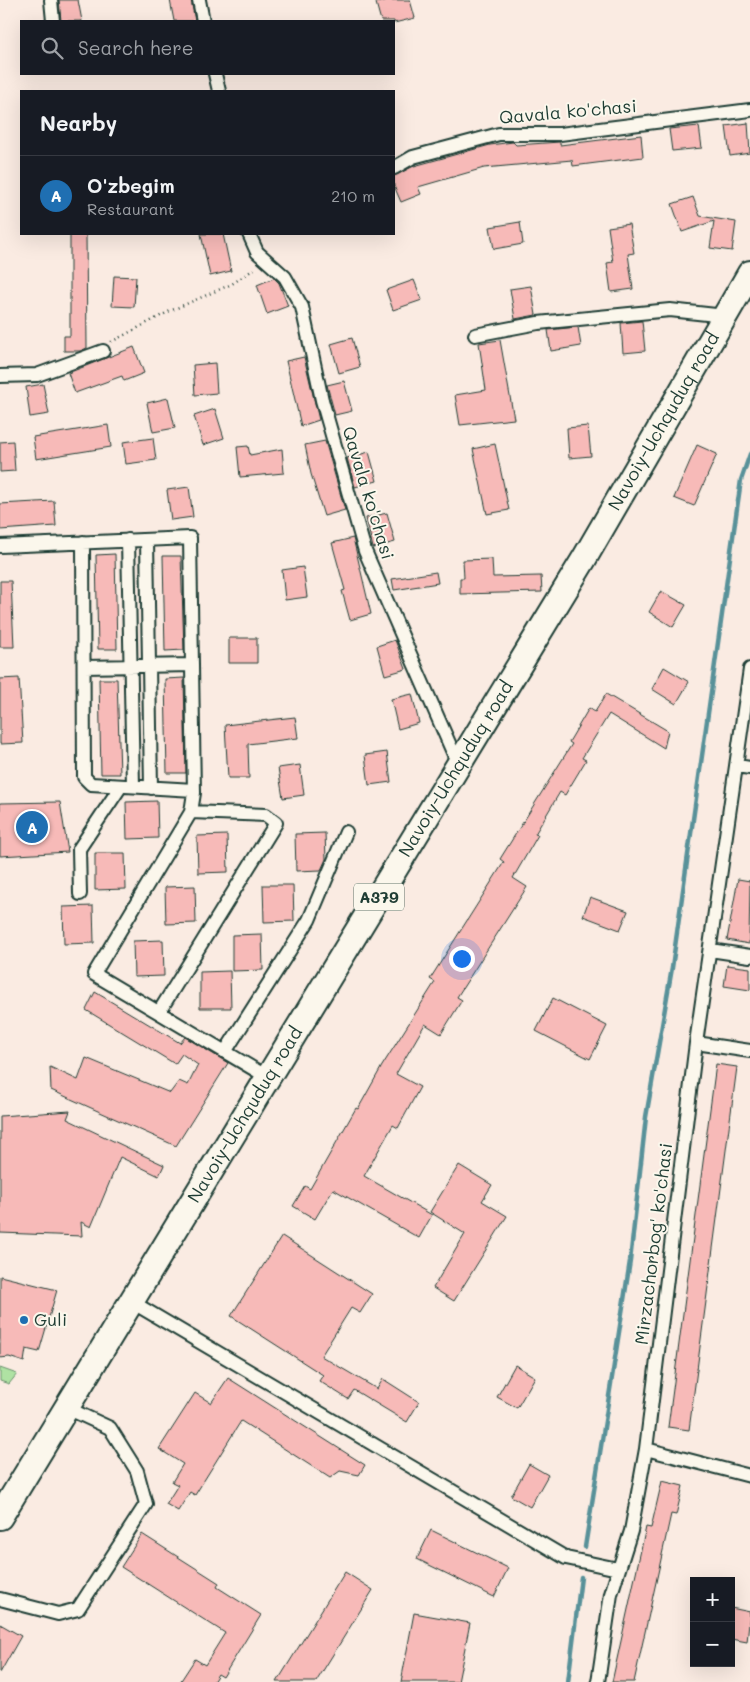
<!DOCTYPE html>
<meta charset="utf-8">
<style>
body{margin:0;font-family:Mali,sans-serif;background:#20242c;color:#f1f3f6}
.controls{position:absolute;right:15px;bottom:15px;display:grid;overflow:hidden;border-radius:0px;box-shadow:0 5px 20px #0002}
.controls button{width:45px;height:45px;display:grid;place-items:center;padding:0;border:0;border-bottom:1px solid #363941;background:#171b24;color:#f1f3f6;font:25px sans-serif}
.you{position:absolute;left:461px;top:958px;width:18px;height:18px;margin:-12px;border:4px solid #fff;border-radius:50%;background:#1a73e8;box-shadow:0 0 0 8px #1a73e833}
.badge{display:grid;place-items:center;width:32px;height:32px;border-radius:50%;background:#1f6fb2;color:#fff;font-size:16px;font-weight:700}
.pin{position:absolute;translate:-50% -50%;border:2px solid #fff;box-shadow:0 1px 5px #0006}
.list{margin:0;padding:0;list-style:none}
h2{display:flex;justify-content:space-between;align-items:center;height:65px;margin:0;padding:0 20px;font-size:21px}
h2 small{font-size:16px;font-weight:400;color:#9ea1a6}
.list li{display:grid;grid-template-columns:32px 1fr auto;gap:15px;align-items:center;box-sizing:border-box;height:80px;padding:0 20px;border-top:1px solid #363941}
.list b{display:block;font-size:19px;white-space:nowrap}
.list p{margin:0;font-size:16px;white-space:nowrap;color:#9ea1a6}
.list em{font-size:16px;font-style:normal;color:#9ea1a6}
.icon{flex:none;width:28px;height:28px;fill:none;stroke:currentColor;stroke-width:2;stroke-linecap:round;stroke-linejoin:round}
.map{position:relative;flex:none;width:750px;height:1682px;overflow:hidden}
.search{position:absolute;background:#171b24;box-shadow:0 5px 20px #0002;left:20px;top:20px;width:375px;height:55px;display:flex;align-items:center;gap:12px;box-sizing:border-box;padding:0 18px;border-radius:0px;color:#9ea1a6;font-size:19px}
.panel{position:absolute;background:#171b24;box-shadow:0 5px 20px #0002;left:20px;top:90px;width:375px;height:145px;border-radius:0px}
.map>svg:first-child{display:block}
</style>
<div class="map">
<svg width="750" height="1682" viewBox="0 0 750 1682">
<rect width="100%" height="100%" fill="#faebe2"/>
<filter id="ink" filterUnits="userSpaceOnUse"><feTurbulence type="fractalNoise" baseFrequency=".02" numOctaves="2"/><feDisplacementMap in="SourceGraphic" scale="10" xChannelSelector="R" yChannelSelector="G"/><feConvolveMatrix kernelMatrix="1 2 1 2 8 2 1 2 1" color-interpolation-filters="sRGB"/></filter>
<g filter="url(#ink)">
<path fill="#afe2a3" stroke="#67906c" d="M0,1368l17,6 -8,10 -9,-3z"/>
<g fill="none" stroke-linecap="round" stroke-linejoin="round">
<path stroke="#589199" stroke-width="4.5" d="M585,1547l28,-176 17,-110 16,-144 26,-149 69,-488 9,-26
M568,1682l13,-105"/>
</g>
<path fill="#f7bab8" stroke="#1f3d34" d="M59,0h19l4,21h-21z
M170,0h21l4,21h-21z
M388,0h22l5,18 -21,5v-2h-13l-5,-18z
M748,123l2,30 -20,3 -4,-30z
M699,126l3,22 -30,3 -3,-22z
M641,135l2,22 -70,9 -1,-6 -88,8 -66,19 3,7 -20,8 -7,-16v-10l20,-10 76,-21 23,-3 3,3 44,-3v3z
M693,197l7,19 36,6 -4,29 -22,-3 4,-27 -32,11 -10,-28z
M520,222l3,22 -29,5 -4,-22z
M629,224l5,29 -6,1 5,35 -22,3 -4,-29 6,-1 -5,-35z
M70,234h16l1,114 -7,3h-16v-15h6z
M201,234h22l8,37 -21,5z
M114,276l22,1 -2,30 -22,-1z
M274,278l5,5 9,23 -21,8 -10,-29z
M414,280l8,20 -29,10 -7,-20z
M531,286l5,29 -21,4 -5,-30z
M642,321l3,30 -22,2 -2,-30z
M578,327l3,19 -30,5 -3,-21z
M352,338l8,29 -21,6 -8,-29z
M500,340l14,79 -54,6 -5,-30 31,-5 -7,-47z
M134,347l10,26 -20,8 -2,-5 -47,17 -7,-20z
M304,357l15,63 -18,6 -15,-65z
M215,363l2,30 -22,2 -2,-30z
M344,381l8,30 -17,4 -8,-30z
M43,384l6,30 -19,3 -4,-30z
M168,398l7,30 -22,4 -6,-29z
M215,409l9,29 -21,7 -9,-29z
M108,425l3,22 -75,12 -3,-22z
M588,426l3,30 -22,2 -2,-30z
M153,438l3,22 -30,4 -3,-22z
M13,441l2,30 -15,1v-30z
M325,441l20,69 -21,6 -13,-42 -6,-29z
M495,444l14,66 -22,4 -14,-65z
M697,445l20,9 -23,52 -20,-8z
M248,446l2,9 32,-6 2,24 -44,4 -3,-30z
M369,452l8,29 -22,6 -8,-29z
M189,487l4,30 -22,3 -4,-30z
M54,501l2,25 -56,4v-26z
M387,513l8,29 -22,6 -7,-30z
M353,538l18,76 -21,6 -8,-29 3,-1 -13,-47z
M115,554l2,95h-19l-2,-94z
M163,556h18l3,94 -19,1z
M492,559l1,18 48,-1 1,16 -82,2v-16h4l-1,-18z
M303,567l4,30 -22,3 -3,-30z
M436,572l2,11 -44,7 -2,-11z
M0,581h11l3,66h-14z
M661,591l25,14 -13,22 -24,-15z
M229,638h28v25h-28z
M395,640l11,29 -21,6 -8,-29z
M664,667l25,15 -13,22 -24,-15z
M19,678l4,65 -23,1v-65z
M184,678l2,95h-19l-2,-94z
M99,679h18l3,95h-19z
M412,694l7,29 -21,6 -7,-30z
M606,694l62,37 -4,17 -55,-34 -27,44 4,2 -21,35 -5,-3 -25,42 3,1 -25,43 14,9 -70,110 5,3 -21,34 -16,-10 -29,50 24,13 -22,41 -5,-3 -29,51 68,39 -13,23 -86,-49 -18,30 -22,-13 12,-20 5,3 46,-81 2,1 24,-43 53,-84 -5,-3 74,-117 -4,-3 72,-115 -3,-2 20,-34 6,4z
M295,717l3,21 -50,6 1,34h-21l-3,-53z
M387,752l4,30 -22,3 -4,-30z
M300,765l4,30 -21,3 -5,-30z
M157,801l1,37 -31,1 -1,-37z
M60,802l8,50 -68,4v-53z
M325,833l1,26 -5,11 -25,1 -1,-37z
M227,835l1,37 -30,1 -1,-37z
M95,853h30l1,36 -31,1z
M738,879l12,2 -1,63 -22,-4z
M263,885h30l1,36 -30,1z
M195,886l1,37 -30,1 -1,-37z
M590,897l38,14 -8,19 -37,-14z
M93,906l1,37 -30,1 -1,-37z
M262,934l1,36 -31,1v-36z
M163,940l1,36 -30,1 -1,-36z
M727,965l23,3v22l-26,-4z
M230,971l1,37h-31v-36z
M95,992l85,51 5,-6 43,26 -52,83 -125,-56 -1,-23 28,13 8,-22 84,35 9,-12 9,4 10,-20 -16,-11 -7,10 -89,-54z
M553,998l54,28 -17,33 -54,-28z
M716,1064l21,3 -48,363 -21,-3z
M70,1111l-3,8 97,46 -5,11 -39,-19 -29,70 -10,-5 1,14 -82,-3v-117z
M459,1165l33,20 -10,16 25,15 -53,85 -21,-13 32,-54 -35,-22z
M282,1236l90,58 -12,19 -9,-5 -30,48 56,33 6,-10 36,23 -12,20 -53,-32 -6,9 -29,-18 4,-6 -92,-59z
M0,1276l57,14 -18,62 -13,-3 -2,13 -15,-5 -9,1z
M515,1365l20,12 -18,31 -20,-11z
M228,1378l137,87 -6,10 -19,-4 -10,7 -89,-57 -46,74 -5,-3 -12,19 -12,-7 12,-19 -6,-3 11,-18 -24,-15 36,-56 16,10z
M529,1464l19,11 -18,32 -19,-11z
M662,1481l21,5 -7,29 -5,-1 -37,168h-22l34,-155 5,1z
M431,1530l77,38 -14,29 -77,-38z
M142,1534l77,49 -2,4 44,28 -38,62 -5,-3 -5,8h-33l15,-23 10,6 20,-32 -104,-66z
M345,1572l28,18 -57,92h-39z
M731,1608l19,4 -3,30 -16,-3z
M414,1613l56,10 -12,59h-57z
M0,1624l21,12 -21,37z"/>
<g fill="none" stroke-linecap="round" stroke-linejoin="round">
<g stroke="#1f3d34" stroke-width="16">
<path id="street" d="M51,0l2,21
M199,0l4,21
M215,74l4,17
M394,168l19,-11 86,-23h61l190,-24
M249,234l8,18 28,25 17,30 20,93 43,151 94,215
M475,335l63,-12 132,-13 55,6
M0,376l37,-1 66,-24
M128,540l5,246
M147,540l4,248
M83,542l1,235 7,7 103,6
M0,546l190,-8 4,255 -3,19 -97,162 175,104
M84,667l108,-2
M737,766l13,2
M80,894l-1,-45 42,-63
M710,950l40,6
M159,1012l117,-189 -10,-8 -75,-3
M696,1043l54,8
M225,1052l84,-132 37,-88
M132,1302l434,256 52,11
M646,1449l104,27
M0,1599l58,15 20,-5 68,-105 -9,-33 -27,-43 -43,-20
M598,1682l13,-88 20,-63 15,-82 50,-406 54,-374"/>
</g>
<g stroke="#1f3d34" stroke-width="28">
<g id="highway">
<path id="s1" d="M0,1517l584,-958 166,-286"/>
</g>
</g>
<path stroke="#1f3d34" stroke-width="2.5" stroke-dasharray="1 4" stroke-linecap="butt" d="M111,342l59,-31 62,-27 25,-17"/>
<use href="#street" stroke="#fbf7ec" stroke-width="12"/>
<use href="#highway" stroke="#fbf7ec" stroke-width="24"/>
</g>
</g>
<circle fill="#1f6fb2" stroke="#fbf7ec" stroke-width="2" cx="24" cy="1320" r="5"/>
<g text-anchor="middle" stroke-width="4" stroke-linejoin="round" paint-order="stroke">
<rect fill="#fbf7ec" stroke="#61756b" stroke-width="1" x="354" y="883.5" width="50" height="27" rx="4"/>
<g font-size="16" font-weight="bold" fill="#1f3d34">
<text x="379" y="903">A379</text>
</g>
<g font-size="18" fill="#1f3d34" stroke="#fbf7ec">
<text transform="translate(568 112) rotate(-5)" y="6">Qavala ko'chasi</text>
<text dy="6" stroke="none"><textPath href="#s1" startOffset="1281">Navoiy-Uchquduq road</textPath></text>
<text transform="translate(368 493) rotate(73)" y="6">Qavala ko'chasi</text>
<text dy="6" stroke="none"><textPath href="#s1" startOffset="876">Navoiy-Uchquduq road</textPath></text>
<text dy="6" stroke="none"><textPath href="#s1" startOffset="471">Navoiy-Uchquduq road</textPath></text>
<text transform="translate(654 1244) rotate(-83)" y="6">Mirzachorbog' ko'chasi</text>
</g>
<g font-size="18" fill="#1f3d34" stroke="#fbf7ec" text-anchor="start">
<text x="34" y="1326">Guli</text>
</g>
</g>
</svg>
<div class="controls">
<button>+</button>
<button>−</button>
</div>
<div class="you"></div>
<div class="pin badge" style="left:32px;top:827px">A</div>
<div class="search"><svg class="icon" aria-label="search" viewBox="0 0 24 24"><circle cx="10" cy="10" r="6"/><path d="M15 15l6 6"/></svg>Search here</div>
<section class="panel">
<h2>Nearby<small></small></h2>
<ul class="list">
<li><span class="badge">A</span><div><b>O'zbegim</b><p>Restaurant</p></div><em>210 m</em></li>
</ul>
</section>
</div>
